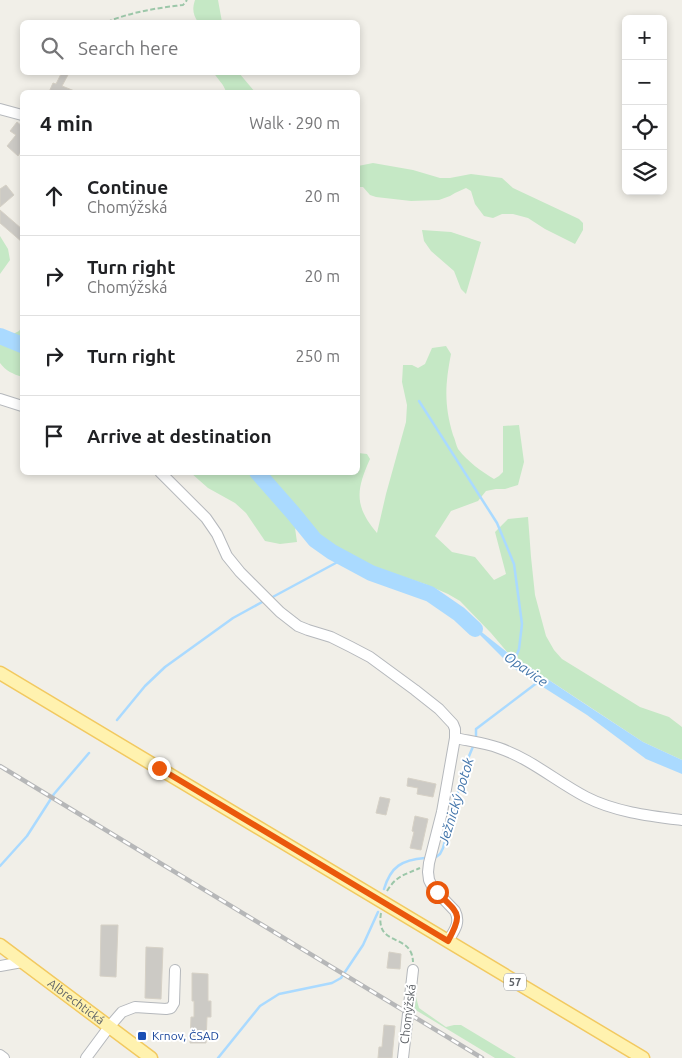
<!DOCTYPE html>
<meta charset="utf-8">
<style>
body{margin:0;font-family:Ubuntu,sans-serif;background:#f6f6f6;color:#202124}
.controls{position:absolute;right:15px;top:15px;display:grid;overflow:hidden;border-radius:8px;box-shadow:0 2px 8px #0003}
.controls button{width:45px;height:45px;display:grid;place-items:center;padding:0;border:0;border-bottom:1px solid #e0e0e0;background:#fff;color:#202124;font:25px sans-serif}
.stop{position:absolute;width:15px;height:15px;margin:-11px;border:4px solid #ea580c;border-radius:50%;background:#fff}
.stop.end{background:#ea580c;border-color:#fff;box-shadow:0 1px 5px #0008}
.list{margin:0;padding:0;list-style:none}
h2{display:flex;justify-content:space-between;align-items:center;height:65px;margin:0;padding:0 20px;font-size:21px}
h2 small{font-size:16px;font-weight:400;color:#757577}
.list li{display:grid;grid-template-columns:32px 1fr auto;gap:15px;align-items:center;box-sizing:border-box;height:80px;padding:0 20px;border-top:1px solid #e0e0e0}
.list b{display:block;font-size:19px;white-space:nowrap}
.list p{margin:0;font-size:16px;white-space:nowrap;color:#757577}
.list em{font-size:16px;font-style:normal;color:#757577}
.icon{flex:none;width:28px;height:28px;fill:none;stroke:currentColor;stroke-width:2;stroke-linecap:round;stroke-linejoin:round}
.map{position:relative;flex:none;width:682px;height:1058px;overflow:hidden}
.search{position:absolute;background:#fff;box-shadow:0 2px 8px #0003;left:20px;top:20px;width:340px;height:55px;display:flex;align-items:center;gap:12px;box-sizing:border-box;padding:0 18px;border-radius:8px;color:#757577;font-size:19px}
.panel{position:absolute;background:#fff;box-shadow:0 2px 8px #0003;left:20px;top:90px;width:340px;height:385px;border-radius:8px}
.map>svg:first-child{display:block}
</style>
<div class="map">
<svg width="682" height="1058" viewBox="0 0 682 1058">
<rect width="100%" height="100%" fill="#f1efe8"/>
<path fill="#c5e8c5" d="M195,0h23l4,22h-24c-5,-7 -6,-13 -3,-22z
M214,73h25l16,19h-29c-2,-8 -8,-12 -12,-19z
M373,163l40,7 27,8h10l21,-4 31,4 11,10 66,31 4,4v7l-8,14 -30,-15 -17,-11 -15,-4h-11l-9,4 -9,-2 -9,-12 -4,-13 -5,-3 -11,5 -5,3 -11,4 -28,1 -35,-4 -6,-2 -7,-8h-5v-21z
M422,230l29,2 30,10 -15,52 -5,-5 -7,-18 -23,-20 -7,-10z
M0,236l8,13 2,11 -10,14z
M22,327v50c-9,-3 -16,-6 -22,-14v-18l13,-11 6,-3z
M446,346l5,8c-6,31 -7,51 2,81 2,4 3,10 5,14 10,13 23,22 36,30l5,-3 4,-4v-46l16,-1 5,37 -6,23 -13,4h-9l-10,2 -8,10 -27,10 -16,25 17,16 23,5 19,23 12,-6 -11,-42 13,-13 20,-2 3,40 4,38 11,41 8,14 8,9 78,48 29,10 13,10v33l-39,-18 -135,-89 -17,-20 -31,-32 -12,-7 -23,-10 -42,-14 -18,3 -39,-20 -31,-25 2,14 -17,2 -15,-3 -19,-28 -11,-10 -27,-15 -17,-15 167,-1v-19l9,1 3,5c-14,31 -16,47 7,74l9,-39 20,-72 1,-17 -5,-23 1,-17h9l6,3 7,-4 7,-16z
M416,997l3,11 27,19 8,-2h7l55,33h-21l-81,-49z"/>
<path fill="#aadaff" d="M459,614l49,39 83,55 52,34 39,18v14l-36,-15 -59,-44 -74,-47z"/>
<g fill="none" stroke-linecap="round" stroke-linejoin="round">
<path stroke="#aadaff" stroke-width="2.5" d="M419,401l78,122 17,41 8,60 -3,25 -4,10
M269,599l76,-41
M117,720l28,-34 20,-19 68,-49 31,-17
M476,738v-9l62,-47
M436,857l4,-3 3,-6 22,-82 9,-22
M0,866l27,-30 27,-42 35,-41
M384,889c7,-23 18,-29 41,-31
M218,1058l42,-52 19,-12 53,-11 9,-5 22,-33 15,-33"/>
<path stroke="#aadaff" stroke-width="16" d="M0,336l22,9
M257,472l36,41 22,27 17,12 39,21 59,21 29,20 16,15"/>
</g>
<path fill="#cccac5" stroke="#d6d1c6" d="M62,72l7,1 -7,13 15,6h-28l4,-9 3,1z
M17,122l5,4v24l-4,6 -11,-10 9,-11 -6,-4z
M6,185l8,10 -14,12v-18z
M0,210l22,19v13l-22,-19z
M408,778l28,6 -3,13 -16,-3 1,-6 -11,-2z
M380,797l10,2 -4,16 -10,-2z
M415,816l13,3 -7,31 -11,-2 4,-16 -2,-1z
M101,925h17l-2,52 -16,-1z
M146,947l17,1 -2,51 -16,-1z
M389,952l12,2 -1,15 -13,-1z
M192,973l16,1v27h3v16h-4l-1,26h-16l1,-26h3v-16h-2z
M384,1025l11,1 -3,32h-14l1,-11h3z"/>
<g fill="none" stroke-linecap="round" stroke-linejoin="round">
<g stroke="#b5b8bc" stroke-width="12">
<path id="minor" d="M0,109l22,6
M0,399l22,7
M160,472l46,46 11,16 10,22 13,16 40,40 18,14 10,4 23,7 20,10 19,10 45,33 24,19 14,15 2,5v9l-13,74 -13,51 -1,9 1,8 4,8 22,23c6,12 -1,20 -7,30
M455,738c14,3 30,5 44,10 32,11 58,34 87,49 29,15 64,19 96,23
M0,966l22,-4
M0,1055l4,3
M86,1058l23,-31 13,-15 13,-5 31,2 5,-1 3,-5 1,-33
M403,1058l10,-88"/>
</g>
<g stroke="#f2c960" stroke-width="15">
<g id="major">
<path d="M0,673l643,385"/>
<path id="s1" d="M0,945l151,113"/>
</g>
</g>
<path stroke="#9cc7a9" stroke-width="2" stroke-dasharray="5 2.5" stroke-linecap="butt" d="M107,22c24,-10 50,-14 76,-17l4,-5
M387,891c9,-15 17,-16 33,-23
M381,913c-6,35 31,19 32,49"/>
<use href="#minor" stroke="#fff" stroke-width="10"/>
<use href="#major" stroke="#fff2af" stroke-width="12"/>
<g stroke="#b6b7b8" stroke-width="4.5">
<path id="rail" d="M0,766l482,292"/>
</g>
<use href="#rail" stroke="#fff" stroke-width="2.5" stroke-dasharray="8" stroke-linecap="butt"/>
</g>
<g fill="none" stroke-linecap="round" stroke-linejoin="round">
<path stroke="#ea580c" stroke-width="6" d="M159,768l289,173c16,-29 10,-27 -11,-49"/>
</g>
<rect fill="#1a4fb4" stroke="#fff" stroke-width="2" x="137" y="1031" width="10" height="10" rx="2.5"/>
<g text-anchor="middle" stroke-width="4" stroke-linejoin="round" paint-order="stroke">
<rect fill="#fff" stroke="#8f9295" stroke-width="1" x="504" y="973.5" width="22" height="17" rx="4"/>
<g font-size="11" font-weight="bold" fill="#5f6368">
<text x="515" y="986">57</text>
</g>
<g font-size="12" fill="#5f6368" stroke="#fff">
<text dy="4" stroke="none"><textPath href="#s1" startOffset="95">Albrechtická</textPath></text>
<text transform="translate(408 1014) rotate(-83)" y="4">Chomýžská</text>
</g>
<g font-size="12" fill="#164399" stroke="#fff" text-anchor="start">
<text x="152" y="1040">Krnov, ČSAD</text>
</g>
<g font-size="14" font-style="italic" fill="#4174aa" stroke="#fff">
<text transform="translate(526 669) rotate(35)" y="5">Opavice</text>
<text transform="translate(456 801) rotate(-73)" y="5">Ježnický potok</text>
</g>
</g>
</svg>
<div class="controls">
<button>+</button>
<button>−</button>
<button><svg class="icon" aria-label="locate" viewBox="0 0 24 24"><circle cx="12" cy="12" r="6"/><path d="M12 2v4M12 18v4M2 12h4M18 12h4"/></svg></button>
<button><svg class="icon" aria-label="layers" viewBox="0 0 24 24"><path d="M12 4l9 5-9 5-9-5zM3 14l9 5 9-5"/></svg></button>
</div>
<div class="stop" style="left:437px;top:892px"></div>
<div class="stop end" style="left:159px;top:768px"></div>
<div class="search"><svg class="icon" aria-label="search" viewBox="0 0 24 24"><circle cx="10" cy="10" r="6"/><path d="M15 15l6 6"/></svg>Search here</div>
<section class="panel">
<h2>4 min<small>Walk · 290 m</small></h2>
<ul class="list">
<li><svg class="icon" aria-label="ahead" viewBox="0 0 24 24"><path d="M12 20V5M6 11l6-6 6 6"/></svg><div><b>Continue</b><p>Chomýžská</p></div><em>20 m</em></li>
<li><svg class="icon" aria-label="right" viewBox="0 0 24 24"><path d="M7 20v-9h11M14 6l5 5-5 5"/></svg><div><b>Turn right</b><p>Chomýžská</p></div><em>20 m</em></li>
<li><svg class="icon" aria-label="right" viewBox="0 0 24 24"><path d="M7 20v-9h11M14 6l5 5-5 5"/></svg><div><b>Turn right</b></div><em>250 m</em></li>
<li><svg class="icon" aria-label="arrive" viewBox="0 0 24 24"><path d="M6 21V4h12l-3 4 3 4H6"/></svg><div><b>Arrive at destination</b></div></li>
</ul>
</section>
</div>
